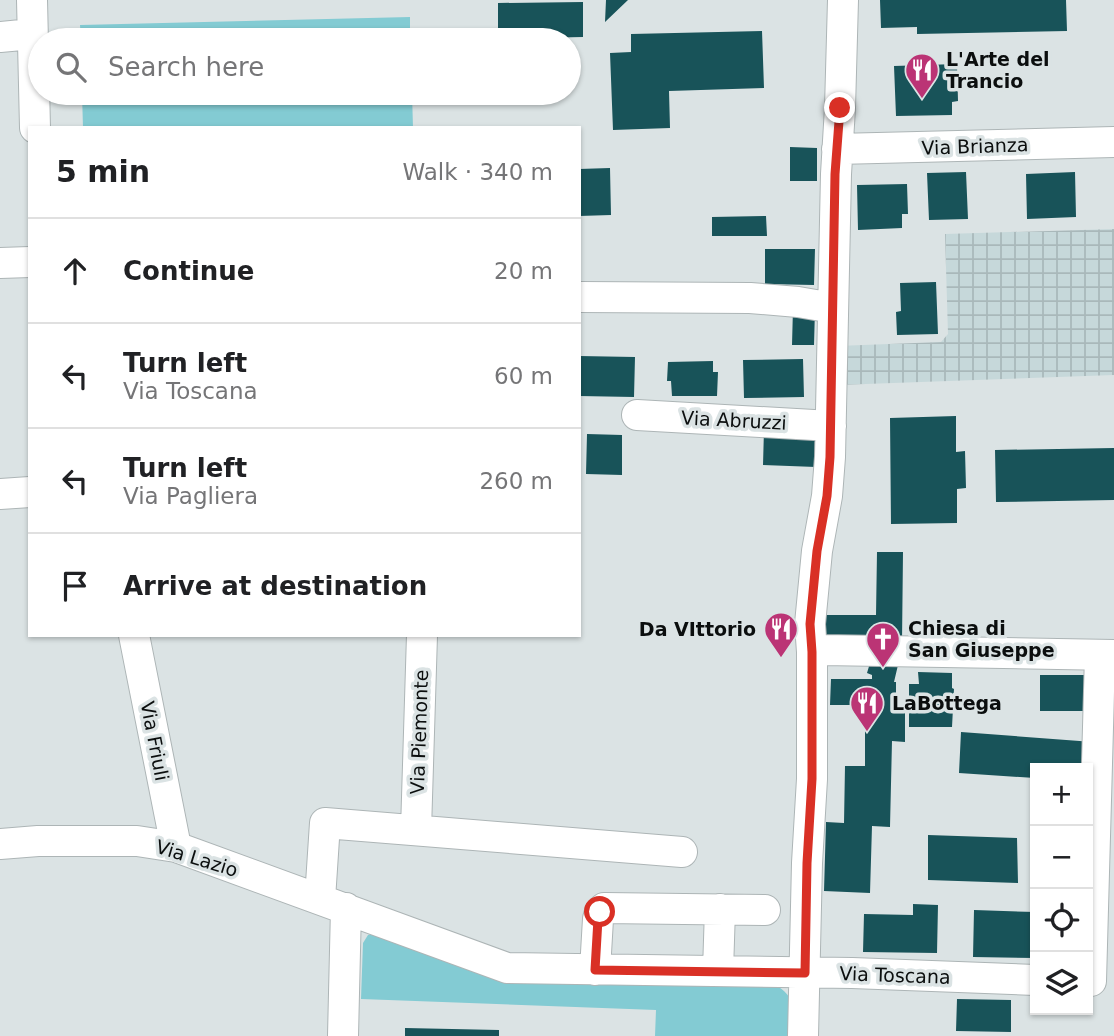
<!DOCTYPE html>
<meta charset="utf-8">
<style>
body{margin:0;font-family:"DejaVu Sans",sans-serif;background:#f2f2f2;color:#202124}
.controls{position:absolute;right:21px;bottom:21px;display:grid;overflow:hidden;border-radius:0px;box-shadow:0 2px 5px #0004}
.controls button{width:63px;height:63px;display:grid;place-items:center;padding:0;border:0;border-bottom:2px solid #e0e0e0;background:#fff;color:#202124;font:35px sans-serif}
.stop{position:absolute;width:21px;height:21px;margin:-16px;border:5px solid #d93025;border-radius:50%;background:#fff}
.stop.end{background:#d93025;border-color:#fff;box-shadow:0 2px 7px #0008}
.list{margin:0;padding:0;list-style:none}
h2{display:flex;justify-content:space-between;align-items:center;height:91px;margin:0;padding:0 28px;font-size:30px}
h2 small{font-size:23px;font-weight:400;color:#757577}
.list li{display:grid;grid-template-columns:46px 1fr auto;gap:21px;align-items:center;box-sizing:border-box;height:105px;padding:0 28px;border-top:2px solid #e0e0e0}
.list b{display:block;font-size:26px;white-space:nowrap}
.list p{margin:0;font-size:23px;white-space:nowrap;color:#757577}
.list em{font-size:23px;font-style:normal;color:#757577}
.icon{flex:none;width:38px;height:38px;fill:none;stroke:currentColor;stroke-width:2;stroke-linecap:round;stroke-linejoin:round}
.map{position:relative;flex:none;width:1114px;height:1036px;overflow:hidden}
.search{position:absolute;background:#fff;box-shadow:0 2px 5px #0004;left:28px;top:28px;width:553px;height:77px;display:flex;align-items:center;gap:18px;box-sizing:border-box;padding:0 24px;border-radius:38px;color:#757577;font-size:26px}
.panel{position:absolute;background:#fff;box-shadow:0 2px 5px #0004;left:28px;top:126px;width:553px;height:511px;border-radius:0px}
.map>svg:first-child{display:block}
</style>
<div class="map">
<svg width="1114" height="1036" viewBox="0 0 1114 1036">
<defs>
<pattern id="industrial-grid" width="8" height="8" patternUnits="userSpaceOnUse" patternTransform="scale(1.75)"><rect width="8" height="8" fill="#c6d8da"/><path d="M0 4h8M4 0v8" fill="none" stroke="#a9b8ba"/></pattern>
</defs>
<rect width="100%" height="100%" fill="#dbe3e4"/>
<path fill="url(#industrial-grid)" d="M1114,229v146l-276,10 -1,-39 104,-4 7,-8 -3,-100z"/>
<path fill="#83cbd3" d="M410,17v23h-329l-1,-15z
M82,93h330l1,35h-330z
M375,933l117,45 285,8c22,13 15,28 13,50h-135l1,-26 -295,-11 2,-56 5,-8z"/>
<path fill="#185359" d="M606,0h22l-23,22z
M880,0h186l1,31 -150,3v-7l-36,1z
M583,2v35l-48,1v2h-37v-37z
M762,31l2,57 -95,3 1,37 -57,2 -3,-77 21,-1v-18z
M957,64l1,37 -6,1v13l-56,1 -2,-50z
M790,147l27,1v33h-27z
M610,168l1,47 -32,1v-47z
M966,172l2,47 -39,1 -2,-47z
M1075,172l1,45 -49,2 -1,-45z
M907,184l1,30h-6v14l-44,2 -1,-45z
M766,216l1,20h-55v-19z
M765,249h50l-1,36 -49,-1z
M936,282l2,52 -41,1 -1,-23 5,-1 -1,-28z
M793,308l22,1 -1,36h-22z
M579,356l56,1 -1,40 -55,-1z
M803,359l1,38 -60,1 -1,-38z
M713,361v11h5l-1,24h-45l-1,-15h-4l1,-19z
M956,416v36l9,-1 1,37 -9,1v34l-66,1 -1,-106z
M764,429l54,2 -2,36 -53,-2z
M587,434l35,1v40l-36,-1z
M1114,448v52l-118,2 -1,-52z
M877,552h26l-1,90 -79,-1v-26h53z
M870,663l28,2 -4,17h2v29h9v31l-13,-1 -2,86 -18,-1 -2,67 -46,-2 2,-69 18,1 1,-57h20v-61h-35l1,-26h41v-4l-5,-2z
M918,672l34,1v15l2,1 -2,38h-43v-43h10z
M1040,675h49v36h-49z
M961,732l132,10 -5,26h-53v10l-76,-5z
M928,835l89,3 1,45 -90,-3z
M913,904l25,1 -1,48 -74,-1 1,-38 49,1z
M974,910l61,2v46l-62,-1z
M957,999l54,1v32l-55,-1z
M405,1028l94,2v6h-94z"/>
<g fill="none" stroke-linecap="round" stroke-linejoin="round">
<g stroke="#adb5b6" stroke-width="32">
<path id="minor" d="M32,0l3,128
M0,37l32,-3
M837,149l277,-7
M0,263l30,-1
M579,297l171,1 48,4 35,6
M637,415l194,11
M0,494l30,-2
M134,635l42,212
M812,652l11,-2 291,5
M416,830l6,-195
M0,844l38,-3h99l39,6 331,121 345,5 183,7
M320,899l5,-76 357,29
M595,970l3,-51 2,-7 4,-4 161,2
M718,971l2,-62
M1091,981l9,-326
M343,1036l3,-128
M803,1036l4,-173 5,-84v-127l-2,-28 7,-73 10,-55 3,-39 6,-283 4,-66 3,-108"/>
</g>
<use href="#minor" stroke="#fff" stroke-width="30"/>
</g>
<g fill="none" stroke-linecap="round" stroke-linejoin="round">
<path stroke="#d93025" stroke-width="9" d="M600,912l-2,7 -3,51 210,3 2,-110 5,-84v-127l-2,-28 7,-73 10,-55 3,-39 5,-283 5,-66"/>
</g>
<defs>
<g id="restaurant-pin" transform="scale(1.75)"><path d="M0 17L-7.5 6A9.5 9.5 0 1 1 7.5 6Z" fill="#bb3475" stroke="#dbe3e4"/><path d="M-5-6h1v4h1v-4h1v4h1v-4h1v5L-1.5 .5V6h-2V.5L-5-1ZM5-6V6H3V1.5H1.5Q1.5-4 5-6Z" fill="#fff"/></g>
<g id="church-pin" transform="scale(1.75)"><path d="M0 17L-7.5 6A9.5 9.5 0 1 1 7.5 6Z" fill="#bb3475" stroke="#dbe3e4"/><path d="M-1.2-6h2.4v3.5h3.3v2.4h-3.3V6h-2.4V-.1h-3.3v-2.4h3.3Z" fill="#fff"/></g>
</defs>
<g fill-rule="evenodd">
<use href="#restaurant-pin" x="922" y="70"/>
<use href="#restaurant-pin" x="781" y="629"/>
<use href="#church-pin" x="883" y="639"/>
<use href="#restaurant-pin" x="867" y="703"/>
</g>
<g text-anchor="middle" stroke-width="7" stroke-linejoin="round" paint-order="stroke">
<g font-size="19" font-weight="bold" fill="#0b0e0e" stroke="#dbe3e4" text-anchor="start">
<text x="946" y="66">L'Arte del<tspan x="946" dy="22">Trancio</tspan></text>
<text x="908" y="635">Chiesa di<tspan x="908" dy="22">San Giuseppe</tspan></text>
<text x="756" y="636" text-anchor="end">Da VIttorio</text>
<text x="892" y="710">LaBottega</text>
</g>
<g font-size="19" fill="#0b0e0e" stroke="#dbe3e4">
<text transform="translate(975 146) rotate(-2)" y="7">Via Brianza</text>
<text transform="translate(734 420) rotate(3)" y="7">Via Abruzzi</text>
<text transform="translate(419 732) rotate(-88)" y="7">Via Piemonte</text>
<text transform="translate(155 741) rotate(79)" y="7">Via Friuli</text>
<text transform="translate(197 858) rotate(17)" y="7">Via Lazio</text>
<text transform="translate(895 975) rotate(2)" y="7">Via Toscana</text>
</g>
</g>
</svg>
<div class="controls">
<button>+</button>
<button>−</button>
<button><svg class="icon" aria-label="locate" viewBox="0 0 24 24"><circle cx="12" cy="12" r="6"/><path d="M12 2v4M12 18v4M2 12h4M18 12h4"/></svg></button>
<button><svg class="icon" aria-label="layers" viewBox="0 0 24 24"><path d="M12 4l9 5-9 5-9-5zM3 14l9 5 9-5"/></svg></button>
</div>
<div class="stop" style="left:600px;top:912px"></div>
<div class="stop end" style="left:840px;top:108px"></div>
<div class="search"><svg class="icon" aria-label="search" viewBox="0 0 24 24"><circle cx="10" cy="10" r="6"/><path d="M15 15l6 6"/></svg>Search here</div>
<section class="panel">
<h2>5 min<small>Walk · 340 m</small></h2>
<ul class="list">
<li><svg class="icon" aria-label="ahead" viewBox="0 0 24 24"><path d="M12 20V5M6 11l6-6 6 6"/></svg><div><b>Continue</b></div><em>20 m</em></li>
<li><svg class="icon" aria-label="left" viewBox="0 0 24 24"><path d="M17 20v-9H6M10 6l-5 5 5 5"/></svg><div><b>Turn left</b><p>Via Toscana</p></div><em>60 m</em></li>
<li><svg class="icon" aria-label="left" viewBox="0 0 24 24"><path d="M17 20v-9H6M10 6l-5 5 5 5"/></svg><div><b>Turn left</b><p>Via Pagliera</p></div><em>260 m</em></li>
<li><svg class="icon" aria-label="arrive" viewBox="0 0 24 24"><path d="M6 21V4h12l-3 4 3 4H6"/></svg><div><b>Arrive at destination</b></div></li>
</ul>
</section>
</div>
